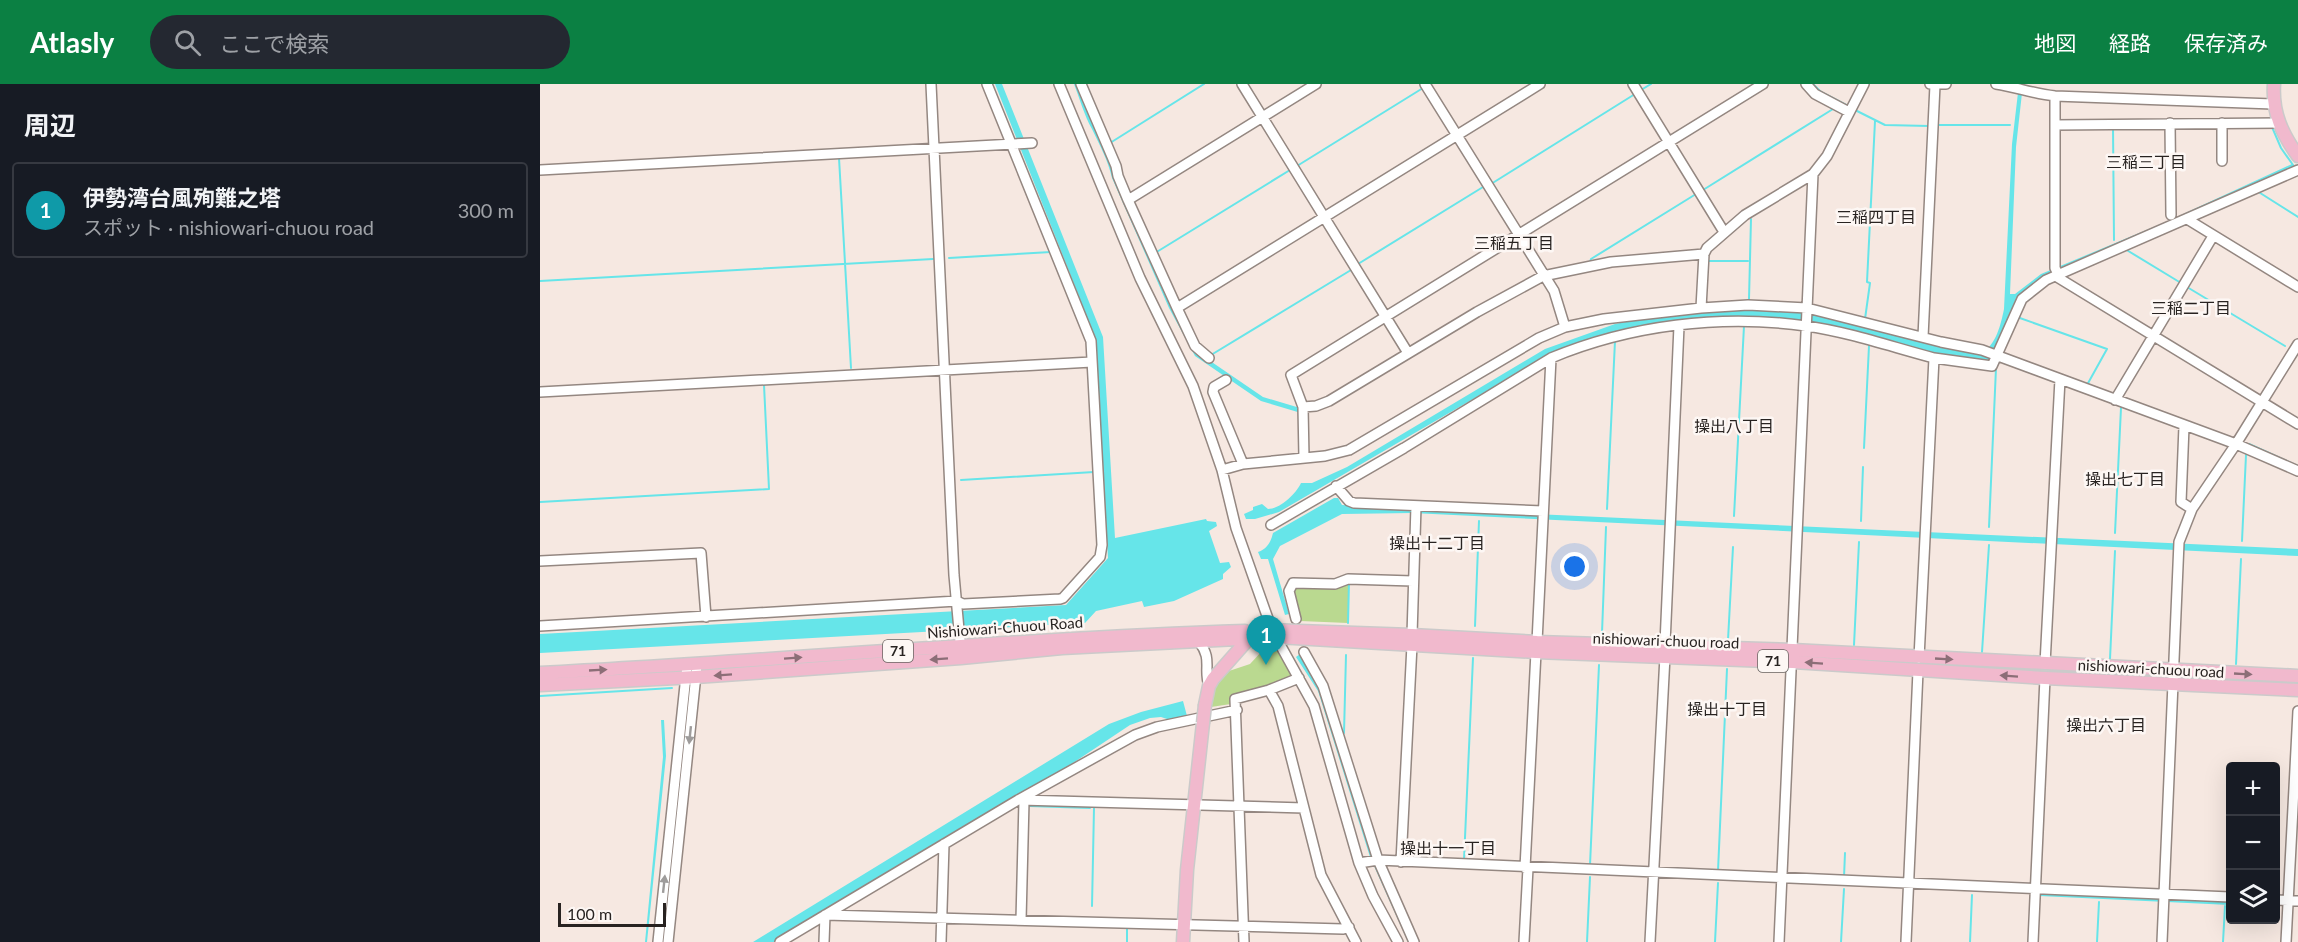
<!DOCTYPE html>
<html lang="ja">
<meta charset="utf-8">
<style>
body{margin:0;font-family:Lato,"Noto Sans JP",sans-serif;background:#242831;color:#f1f3f6}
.controls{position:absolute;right:18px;bottom:18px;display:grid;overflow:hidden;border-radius:6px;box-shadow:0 6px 24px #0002}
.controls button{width:54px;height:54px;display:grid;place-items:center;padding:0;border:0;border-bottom:2px solid #363941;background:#171b24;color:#f1f3f6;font:30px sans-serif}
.scale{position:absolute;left:18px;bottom:15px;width:108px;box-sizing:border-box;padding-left:6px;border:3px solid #282321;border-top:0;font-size:16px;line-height:21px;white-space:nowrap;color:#282321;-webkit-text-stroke:4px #fdf7f4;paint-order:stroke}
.you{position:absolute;left:1035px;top:483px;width:21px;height:21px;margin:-15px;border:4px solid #fff;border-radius:50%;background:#1a73e8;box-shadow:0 0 0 9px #1a73e833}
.badge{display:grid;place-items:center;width:39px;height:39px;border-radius:50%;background:#0b8043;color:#fff;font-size:20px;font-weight:700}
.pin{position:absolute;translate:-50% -50px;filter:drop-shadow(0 2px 3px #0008)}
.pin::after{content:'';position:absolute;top:32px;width:21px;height:18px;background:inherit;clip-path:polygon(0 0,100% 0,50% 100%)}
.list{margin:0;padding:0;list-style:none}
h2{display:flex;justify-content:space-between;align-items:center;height:78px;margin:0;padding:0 24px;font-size:26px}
h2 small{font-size:20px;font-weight:400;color:#9ea1a6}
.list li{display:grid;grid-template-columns:39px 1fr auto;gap:18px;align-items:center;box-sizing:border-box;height:96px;margin:0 12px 12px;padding:0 12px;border:2px solid #363941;border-radius:6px}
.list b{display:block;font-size:22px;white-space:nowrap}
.list p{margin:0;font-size:20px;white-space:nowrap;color:#9ea1a6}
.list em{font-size:20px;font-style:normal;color:#9ea1a6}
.icon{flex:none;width:33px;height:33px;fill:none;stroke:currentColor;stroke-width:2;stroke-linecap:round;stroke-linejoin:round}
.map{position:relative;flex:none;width:1758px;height:858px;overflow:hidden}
header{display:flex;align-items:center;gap:36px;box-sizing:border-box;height:84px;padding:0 30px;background:#0b8043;color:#fff}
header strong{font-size:28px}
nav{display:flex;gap:33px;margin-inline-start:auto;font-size:21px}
.search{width:420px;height:54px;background:#242831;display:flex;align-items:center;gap:15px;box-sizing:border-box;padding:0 21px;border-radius:33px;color:#9ea1a6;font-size:22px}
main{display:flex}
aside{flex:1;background:#171b24}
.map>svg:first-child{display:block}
</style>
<header>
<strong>Atlasly</strong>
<div class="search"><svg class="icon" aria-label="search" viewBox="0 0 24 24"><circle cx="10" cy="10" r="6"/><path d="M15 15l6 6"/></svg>ここで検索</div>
<nav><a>地図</a><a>経路</a><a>保存済み</a></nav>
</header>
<main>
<aside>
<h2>周辺<small></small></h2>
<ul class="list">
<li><span class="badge" style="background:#0f9aa8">1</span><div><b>伊勢湾台風殉難之塔</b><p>スポット · nishiowari-chuou road</p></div><em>300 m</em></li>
</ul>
</aside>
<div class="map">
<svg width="1758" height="858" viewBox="0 0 1758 858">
<rect width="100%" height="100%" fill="#f6e8e1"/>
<path fill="#bad990" d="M809,498l-1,41 -48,-2 -7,-29 2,-5z
M736,564l17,27 -62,29 -20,3 5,-23 10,-12 24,-8 14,-15z"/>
<path fill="#66e5e9" d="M455,0h7l101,253 12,201 91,-19 1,2 9,1 1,4 -8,5 11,32 9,-1 2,5 -8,7v5l-49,22 -30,6 -2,-6 -46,10 -11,12 -545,30v-19l526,-29 42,-47 -13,-221z
M534,0h4l122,270 63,43 37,11 1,5 -40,-12 -66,-45 -26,-48 -57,-130c-4,-18 -12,-32 -20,-49 -8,-14 -12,-30 -18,-45z
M1479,0h4l-7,63 -6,147h5l26,-20 127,-53 124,-57 3,2 -262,117 -17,15 -25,66 -50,-9 -137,-34 -165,6 -92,29 -268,156 -24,7h-9l-2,-5 9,-4v-3l9,-3 6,5c12,0 28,-15 33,-26h11l35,-16 198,-118 70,-25 20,-4v-2l100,-8 78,3 96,26 73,14c14,-8 19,-29 22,-44l8,-165z
M794,414h4l4,7 81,4 875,40v7l-886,-43 -70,1 -62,32 -7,13 16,55 -4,1 -17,-56h-7l-3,-7c9,-3 13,-10 15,-19z
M760,570l22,36 90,252h-4l-38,-85 -52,-166 -22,-34z
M643,617l4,15 -17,4 -9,-3 -11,1 -20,7 -63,42 -117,67 -4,5 -171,103h-22l356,-218 32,-12z
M121,636h3l2,36 -19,186h-2l18,-185z
M1500,810l190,8v3l-190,-9z"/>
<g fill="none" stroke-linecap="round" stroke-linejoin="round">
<path stroke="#66e5e9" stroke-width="2" d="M1273,0l8,8 27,14
M1101,6l10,-6
M1315,26l30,15 44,1
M1399,41h71
M1573,43l1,113
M1732,43l9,21 12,17
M570,59l94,-59
M299,74l12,210
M757,82l126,-78
M951,100l144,-90
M1163,106l130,-81
M1717,107l41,26
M1585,165l56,34
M615,169l135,-83
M409,174l102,-6
M1143,176h18
M1169,177h39
M1050,178l1,-3 105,-65
M818,180l125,-77
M0,197l393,-22
M1647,203l98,59
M1209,215l2,-80
M1477,233l90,32 -20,36 2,1
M1325,235l5,-36 -3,-1 8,-161
M671,271l140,-85
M1709,360l49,22
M1324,364l5,-102
M421,396l133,-8
M0,418l229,-13 -5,-104
M1067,425l8,-168
M1194,432l10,-190
M1321,437l2,-54
M1449,443l7,-159
M1575,449l6,-125
M1702,457l4,-86
M808,539l1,-41
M935,542l4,-105
M1062,549l4,-106
M1188,556l5,-93
M1314,561l5,-103
M1442,568l7,-107
M1570,575l5,-108
M1696,580l5,-105
M0,612l132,-8
M804,649l2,-78
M490,722l60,2
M924,776l9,-202
M844,781h11
M1050,781l9,-200
M1178,787l9,-202
M1304,793l1,-24
M552,822l2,-98
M587,858v-16
M1047,858l3,-65
M1175,858l3,-59
M1301,858l3,-53
M1430,858l2,-47
M1557,858l2,-40
M1683,858l2,-36"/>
<g stroke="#948781" stroke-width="12">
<path id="minor" d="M391,0l23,491 7,77
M519,0l81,194 53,108 29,84 14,58 36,102 42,76 45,157 14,33 25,46
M541,0l35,82 2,10 10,24 49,108 18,38 14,12
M702,0l166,269
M885,0l129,207 11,36
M1093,0l91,148
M1266,0l9,10 34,18
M1390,0h16
M1456,0c20,3 38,10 59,12l218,8
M1515,12v172l4,8
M1630,39l1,92
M1515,41l224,-2
M1682,77v-38
M0,86l492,-27
M588,116l188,-116
M1647,135l111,68
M1517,193l241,147
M637,224l363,-224
M1161,224l3,-54
M1383,253l12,-252
M1394,274l58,8 30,-67 24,-19 252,-110
M686,296l-12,7 -1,5 30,72
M0,308l552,-30
M1575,316l98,-164
M763,323l13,-1 13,-5 148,-89 66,-36 68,-14 93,-8 3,-6 38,-33 68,-41 14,-18 37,-72
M1644,342l-3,76 11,7
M764,374l-1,-51 -12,-32 472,-291
M682,386l21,-6 82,-8 24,-6 190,-112 26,-11 39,-8 97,-11 47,-3 59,3 134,34 41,8 254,94 62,27
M796,402l13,15 5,2 189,8
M731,441l133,-77 147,-90c79,-33 170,-44 255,-32 43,6 86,21 128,32l-15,300
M0,477l161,-8 5,64
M756,535l-7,-28 4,-8 42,1 13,-5 65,2
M0,542l417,-25 6,3 97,-5 3,-1 37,-41 2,-12 -11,-204 -104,-257
M872,551l4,-129
M659,558c14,17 4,27 10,44
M997,558l14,-284
M1125,560l14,-318
M764,568l19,34 55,174 36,82
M1505,580l15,-285
M729,606l9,16 43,169 35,67
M480,716l284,8
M861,778l11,-217
M819,779l19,-3 852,37
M985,784l11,-216
M1736,816l22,1
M285,831l518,14 6,-2
M481,836l3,-119
M118,858l29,-276
M128,858l29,-277
M240,858l238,-142 117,-65 22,-8 80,-17
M284,858l1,-27
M401,858l3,-98
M704,858l-9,-243 34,-9 30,-12
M984,858l4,-74
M1110,858l15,-286
M1239,858l34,-768
M1366,858l12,-271
M1493,858l12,-264
M1622,858l17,-400 13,-33 44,-65 62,-100
M1746,858l12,-231"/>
</g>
<g stroke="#cbcaca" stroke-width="15">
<path id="major" d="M1734,0c-2,28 8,50 24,72
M729,546l143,5 125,7 256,8 505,26
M0,589c235,-12 470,-34 705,-42
M0,601l156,-8 265,-19 101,-10 215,-11 259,15 257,10 252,16 253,12
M665,621l4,-19 4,-7 38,-43
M643,858l4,-72 16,-147"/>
</g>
<use href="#minor" stroke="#fff" stroke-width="9"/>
<use href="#major" stroke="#f1b9cd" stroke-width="12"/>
<g stroke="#cbcaca" stroke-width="15" stroke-linecap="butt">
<path id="major-bridge" d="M663,639l2,-18"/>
</g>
<use href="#major-bridge" stroke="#f1b9cd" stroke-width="12"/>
</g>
<defs><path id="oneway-solid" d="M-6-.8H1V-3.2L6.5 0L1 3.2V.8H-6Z" transform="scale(1.5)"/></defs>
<g fill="#8c6e77">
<use href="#oneway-solid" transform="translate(253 574) rotate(-4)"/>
<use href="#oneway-solid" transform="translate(399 575) rotate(176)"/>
<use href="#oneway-solid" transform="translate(1404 575) rotate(3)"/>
<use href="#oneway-solid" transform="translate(1274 579) rotate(-176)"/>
<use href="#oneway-solid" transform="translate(58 586) rotate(-3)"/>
<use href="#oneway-solid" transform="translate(1703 590) rotate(3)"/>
<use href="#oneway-solid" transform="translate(183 591) rotate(176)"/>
<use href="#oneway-solid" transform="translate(1469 592) rotate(-176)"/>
</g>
<g fill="#9e9c9b">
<use href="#oneway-solid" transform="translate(150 651) rotate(96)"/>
<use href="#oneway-solid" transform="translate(124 800) rotate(-84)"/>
</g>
<g text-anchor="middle" stroke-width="5" stroke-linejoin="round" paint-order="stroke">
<g fill="#fdf7f4" stroke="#686360" stroke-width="1.5">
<rect x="343" y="556" width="30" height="22" rx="4.5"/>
<rect x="1218" y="566" width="30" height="22" rx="4.5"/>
</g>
<g font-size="14" font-weight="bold" fill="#282321">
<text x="358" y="572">71</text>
<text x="1233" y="582">71</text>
</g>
<g font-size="15" fill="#282321" stroke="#fdf7f4">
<text transform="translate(465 544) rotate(-4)" y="5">Nishiowari-Chuou Road</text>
<text transform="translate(1126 557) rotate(2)" y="5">nishiowari-chuou road</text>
<text transform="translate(1611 585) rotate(3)" y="5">nishiowari-chuou road</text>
</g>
<g font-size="16" fill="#282321" stroke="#fdf7f4">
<text x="1606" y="84">三稲三丁目</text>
<text x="1336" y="139">三稲四丁目</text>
<text x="974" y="165">三稲五丁目</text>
<text x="1651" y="230">三稲二丁目</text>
<text x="1194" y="348">操出八丁目</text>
<text x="1585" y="401">操出七丁目</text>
<text x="897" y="465">操出十二丁目</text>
<text x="1187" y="631">操出十丁目</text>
<text x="1566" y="647">操出六丁目</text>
<text x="908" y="770">操出十一丁目</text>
</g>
</g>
</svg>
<div class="controls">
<button>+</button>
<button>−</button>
<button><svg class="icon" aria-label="layers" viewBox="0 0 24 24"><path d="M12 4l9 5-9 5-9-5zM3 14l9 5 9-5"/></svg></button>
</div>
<div class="scale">100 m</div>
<div class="you"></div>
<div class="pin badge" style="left:726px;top:581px;background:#0f9aa8">1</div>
</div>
</main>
